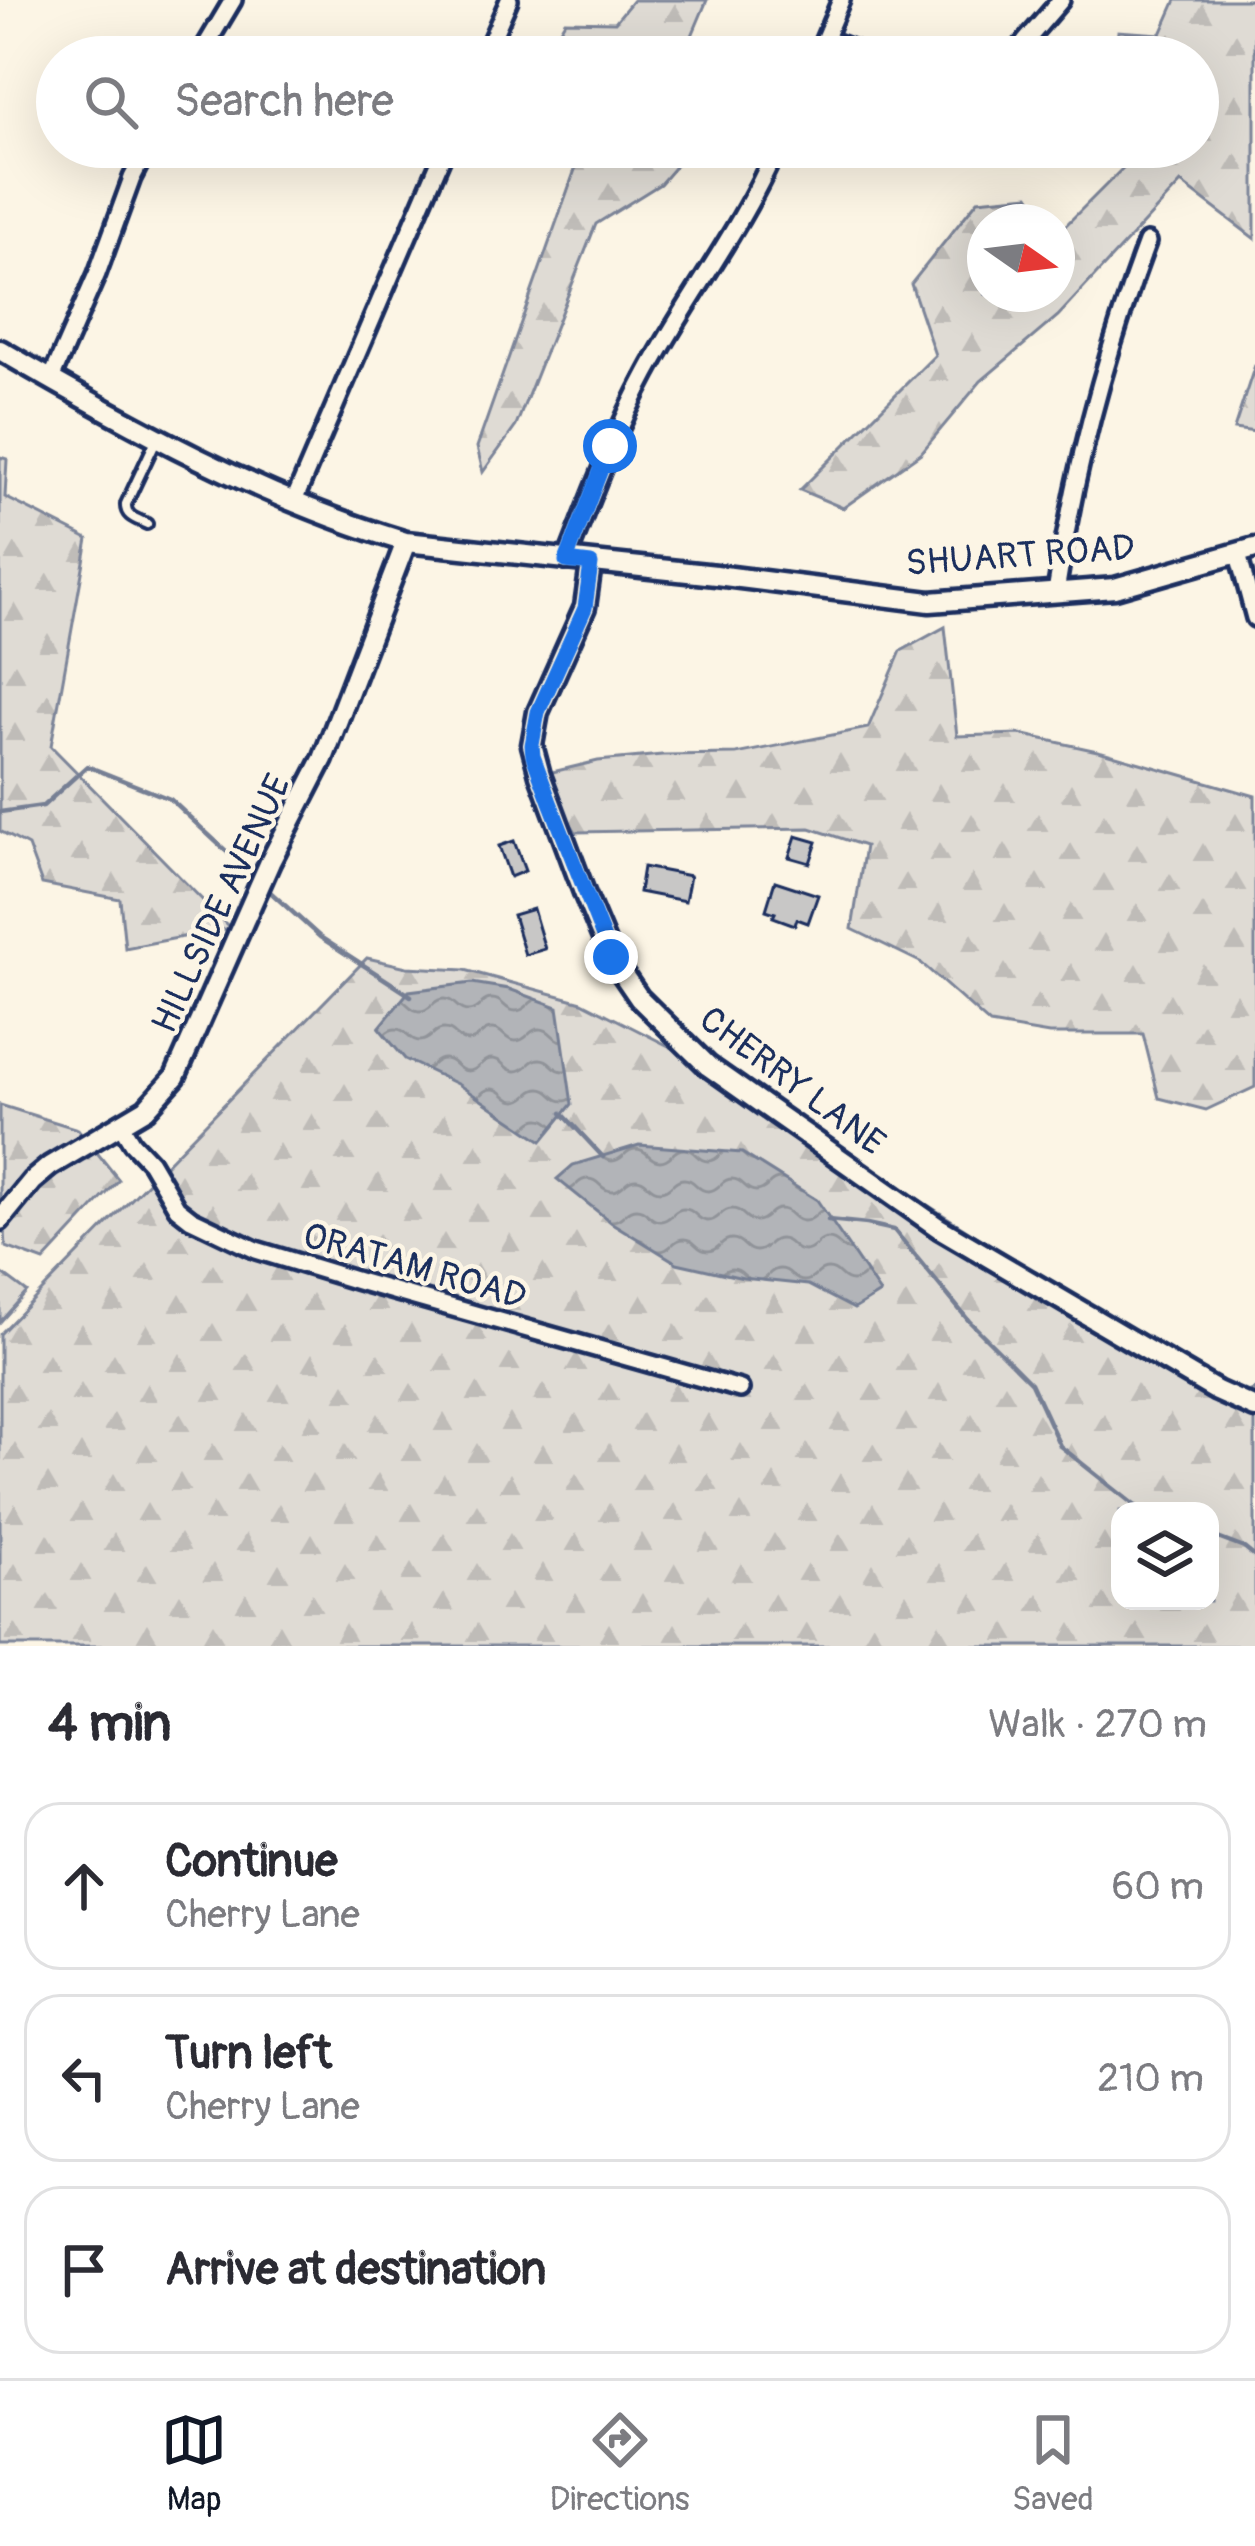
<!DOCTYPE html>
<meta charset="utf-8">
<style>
body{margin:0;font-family:Pangolin,sans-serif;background:#f2f2f3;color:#2b2b33}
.controls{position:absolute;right:36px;bottom:36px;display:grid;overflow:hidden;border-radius:24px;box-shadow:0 12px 48px #0002}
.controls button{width:108px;height:108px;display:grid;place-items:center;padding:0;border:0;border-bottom:3px solid #e1e1e2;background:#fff;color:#2b2b33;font:60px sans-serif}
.compass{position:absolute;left:967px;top:204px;width:108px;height:108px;border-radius:50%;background:#fff;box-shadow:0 12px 48px #0002;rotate:104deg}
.stop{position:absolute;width:36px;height:36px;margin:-27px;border:9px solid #1a73e8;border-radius:50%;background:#fff}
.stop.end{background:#1a73e8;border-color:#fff;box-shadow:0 3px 12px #0008}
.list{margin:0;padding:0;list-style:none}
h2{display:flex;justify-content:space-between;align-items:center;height:156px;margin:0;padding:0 48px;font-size:51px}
h2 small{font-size:39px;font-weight:400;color:#7c7c81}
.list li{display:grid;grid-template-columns:78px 1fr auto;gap:36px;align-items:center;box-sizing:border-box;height:168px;margin:0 24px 24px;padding:0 24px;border:3px solid #e1e1e2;border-radius:36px}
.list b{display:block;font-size:45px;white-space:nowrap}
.list p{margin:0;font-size:39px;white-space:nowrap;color:#7c7c81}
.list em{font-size:39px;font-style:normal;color:#7c7c81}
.icon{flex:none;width:66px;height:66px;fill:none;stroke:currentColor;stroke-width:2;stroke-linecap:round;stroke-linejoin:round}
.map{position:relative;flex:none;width:1255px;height:1646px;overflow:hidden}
.search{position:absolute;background:#fff;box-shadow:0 12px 48px #0002;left:36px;right:36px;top:36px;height:132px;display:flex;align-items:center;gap:30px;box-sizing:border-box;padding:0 42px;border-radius:66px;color:#7c7c81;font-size:45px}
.sheet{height:732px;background:#fff}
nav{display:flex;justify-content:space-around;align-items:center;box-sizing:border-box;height:168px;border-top:3px solid #e1e1e2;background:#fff;font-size:33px;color:#7c7c81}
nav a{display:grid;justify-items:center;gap:6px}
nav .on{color:#111827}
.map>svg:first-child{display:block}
</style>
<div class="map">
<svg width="1255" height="1646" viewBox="0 0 1255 1646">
<defs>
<pattern id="forest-firs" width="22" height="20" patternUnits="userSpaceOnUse" patternTransform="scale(3)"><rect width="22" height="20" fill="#dfdbd4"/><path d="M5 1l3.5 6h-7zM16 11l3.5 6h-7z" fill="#bfbcb8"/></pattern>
<pattern id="water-waves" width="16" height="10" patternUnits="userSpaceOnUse" patternTransform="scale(3)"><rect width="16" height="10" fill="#b2b4b8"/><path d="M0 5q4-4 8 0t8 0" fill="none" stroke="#909399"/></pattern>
</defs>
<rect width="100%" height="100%" fill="#fcf5e5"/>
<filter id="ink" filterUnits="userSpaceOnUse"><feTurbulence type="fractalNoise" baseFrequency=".00833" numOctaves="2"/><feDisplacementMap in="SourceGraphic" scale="24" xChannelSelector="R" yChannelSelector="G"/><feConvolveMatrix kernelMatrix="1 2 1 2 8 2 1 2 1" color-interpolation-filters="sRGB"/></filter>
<g filter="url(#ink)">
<path fill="url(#forest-firs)" stroke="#7d8599" stroke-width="3" fill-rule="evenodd" d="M633,0h74l-24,57h-139l21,-36 50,1z
M1176,0h79v239l-74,-56 -123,133 -77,65 -60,72 -78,55 -43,-18 135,-135 -24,-71 67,-84 51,-5 18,27h-62v72h72v-60l75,-75 -5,-12h71v-90h-82l2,-26 43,3z
M583,147h96l7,7 -26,30 -64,40 -80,202 -33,46 -6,-25z
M1255,365v67l-21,-3z
M0,457l7,2 -2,38 83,42 -37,207 179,182 -105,20 -5,-49 -78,-15 -14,-38 -28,-15z
M945,627l12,109 63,-2 82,18 153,44v291l-49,23 -47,-12 -16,-64h-94l-59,-10 -70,-62 -68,-33 13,-83 -55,-18 -234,4 -36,-57 58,-14 64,-6 74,-1 132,-26 33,-77z
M367,958l40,9 58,3 117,32 126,64 524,332 23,-9v257h-1255v-312zM1120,1511h90v90h-90z
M0,1105l78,24 41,51 -75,81 -38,-14 -2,-33 -4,-2z
M0,1272l27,20 -27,30z"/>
<path fill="url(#water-waves)" stroke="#767f94" stroke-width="3" d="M472,983l37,6 49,18 14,97 -30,37 -83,-56 -54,-26 -26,-31 30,-37z
M639,1145l103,8 75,47 63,93 -26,16 -46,-24 -65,-7 -66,-15 -65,-40 -55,-44 16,-14z"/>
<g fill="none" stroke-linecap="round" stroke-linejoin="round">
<path stroke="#767f94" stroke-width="4.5" d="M0,812l43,-6 44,-40 83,33 84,78
M267,889l53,48 91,59
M562,1113l41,44
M828,1220l39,4 27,6 75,91 62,62 29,63 78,62 8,3
M1210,1535l34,13 11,9"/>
</g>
<path fill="#c8c7c6" stroke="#1b2f5e" stroke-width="3" d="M796,836l21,6 -7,21 -21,-6z
M514,841l11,30 -15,6 -11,-31z
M643,867l47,9 -5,25 -46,-9z
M775,881l43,14 -10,28 -11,-4 -2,6 -22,-8 2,-4 -9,-3z
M533,909l12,40 -20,6 -12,-40z"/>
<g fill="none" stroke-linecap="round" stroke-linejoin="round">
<g stroke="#1b2f5e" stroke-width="16">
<path id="service" d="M147,524c-10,-5 -22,-7 -21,-20l31,-66"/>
</g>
<g stroke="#1b2f5e" stroke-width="24">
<path id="minor" d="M825,39l47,18
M199,57l34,-57
M484,57l25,-57
M817,57l24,-57
M1012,57l49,-57
M51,379l46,-105 35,-96 16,-31
M294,501l152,-354
M1238,554l17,64
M566,561c25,-64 48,-127 81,-188 42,-78 94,-143 130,-226
M1056,592c18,-119 49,-237 91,-350
M121,1125l11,18 18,19 27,46 14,11 65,31 102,31 382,108"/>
</g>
<g stroke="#1b2f5e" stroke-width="27">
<path id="tertiary" d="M0,350c129,75 262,149 406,192l310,33 214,27 185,-14 140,-40
M591,564l-6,43 -47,105 -6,33 8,30 45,120 26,62 28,41 69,68 231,162 278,163 38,17
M0,1220l32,-39 18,-15 96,-57 29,-32 95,-215 53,-103 83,-217"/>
</g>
<use href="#service" stroke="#fcf5e5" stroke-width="8"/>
<use href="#minor" stroke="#fcf5e5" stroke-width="15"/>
<use href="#tertiary" stroke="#fcf5e5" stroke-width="18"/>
</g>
</g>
<g fill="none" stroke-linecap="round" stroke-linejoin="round" filter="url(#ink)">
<path stroke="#1a73e8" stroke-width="15" d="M610,446l-44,115 25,3 -6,44 -47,104 -6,33 1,11 17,46 61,155"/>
</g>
<g text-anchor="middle" stroke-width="9" stroke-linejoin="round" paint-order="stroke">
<g font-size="36" fill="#1b2f5e" stroke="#fcf5e5">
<text transform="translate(1020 554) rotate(-4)" y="13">SHUART ROAD</text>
<text transform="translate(220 903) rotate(-65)" y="13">HILLSIDE AVENUE</text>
<text transform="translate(793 1080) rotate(37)" y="13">CHERRY LANE</text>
<text transform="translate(415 1265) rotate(16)" y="13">ORATAM ROAD</text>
</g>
</g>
</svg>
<div class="controls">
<button><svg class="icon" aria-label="layers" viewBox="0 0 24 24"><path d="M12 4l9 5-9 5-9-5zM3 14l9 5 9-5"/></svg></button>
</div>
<svg class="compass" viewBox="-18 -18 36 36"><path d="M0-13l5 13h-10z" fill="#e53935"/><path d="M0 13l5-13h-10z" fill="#7c7c81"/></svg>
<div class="stop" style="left:610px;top:446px"></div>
<div class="stop end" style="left:611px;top:957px"></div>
<div class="search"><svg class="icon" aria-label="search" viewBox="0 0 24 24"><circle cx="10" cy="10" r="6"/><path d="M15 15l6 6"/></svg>Search here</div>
</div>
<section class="sheet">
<h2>4 min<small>Walk · 270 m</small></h2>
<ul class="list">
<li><svg class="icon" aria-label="ahead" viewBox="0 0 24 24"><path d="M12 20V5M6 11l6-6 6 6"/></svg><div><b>Continue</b><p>Cherry Lane</p></div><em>60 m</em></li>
<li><svg class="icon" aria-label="left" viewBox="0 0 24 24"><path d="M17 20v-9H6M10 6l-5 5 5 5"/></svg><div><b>Turn left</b><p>Cherry Lane</p></div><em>210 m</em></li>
<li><svg class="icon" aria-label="arrive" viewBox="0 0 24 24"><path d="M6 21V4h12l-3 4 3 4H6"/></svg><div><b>Arrive at destination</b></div></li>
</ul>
</section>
<nav>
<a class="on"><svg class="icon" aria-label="map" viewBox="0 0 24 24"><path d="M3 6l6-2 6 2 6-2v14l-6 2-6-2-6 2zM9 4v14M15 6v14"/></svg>Map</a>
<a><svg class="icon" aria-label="directions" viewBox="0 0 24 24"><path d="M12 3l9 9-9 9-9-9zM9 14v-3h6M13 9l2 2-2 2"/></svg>Directions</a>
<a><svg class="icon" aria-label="saved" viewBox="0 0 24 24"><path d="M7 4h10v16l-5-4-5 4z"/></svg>Saved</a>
</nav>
